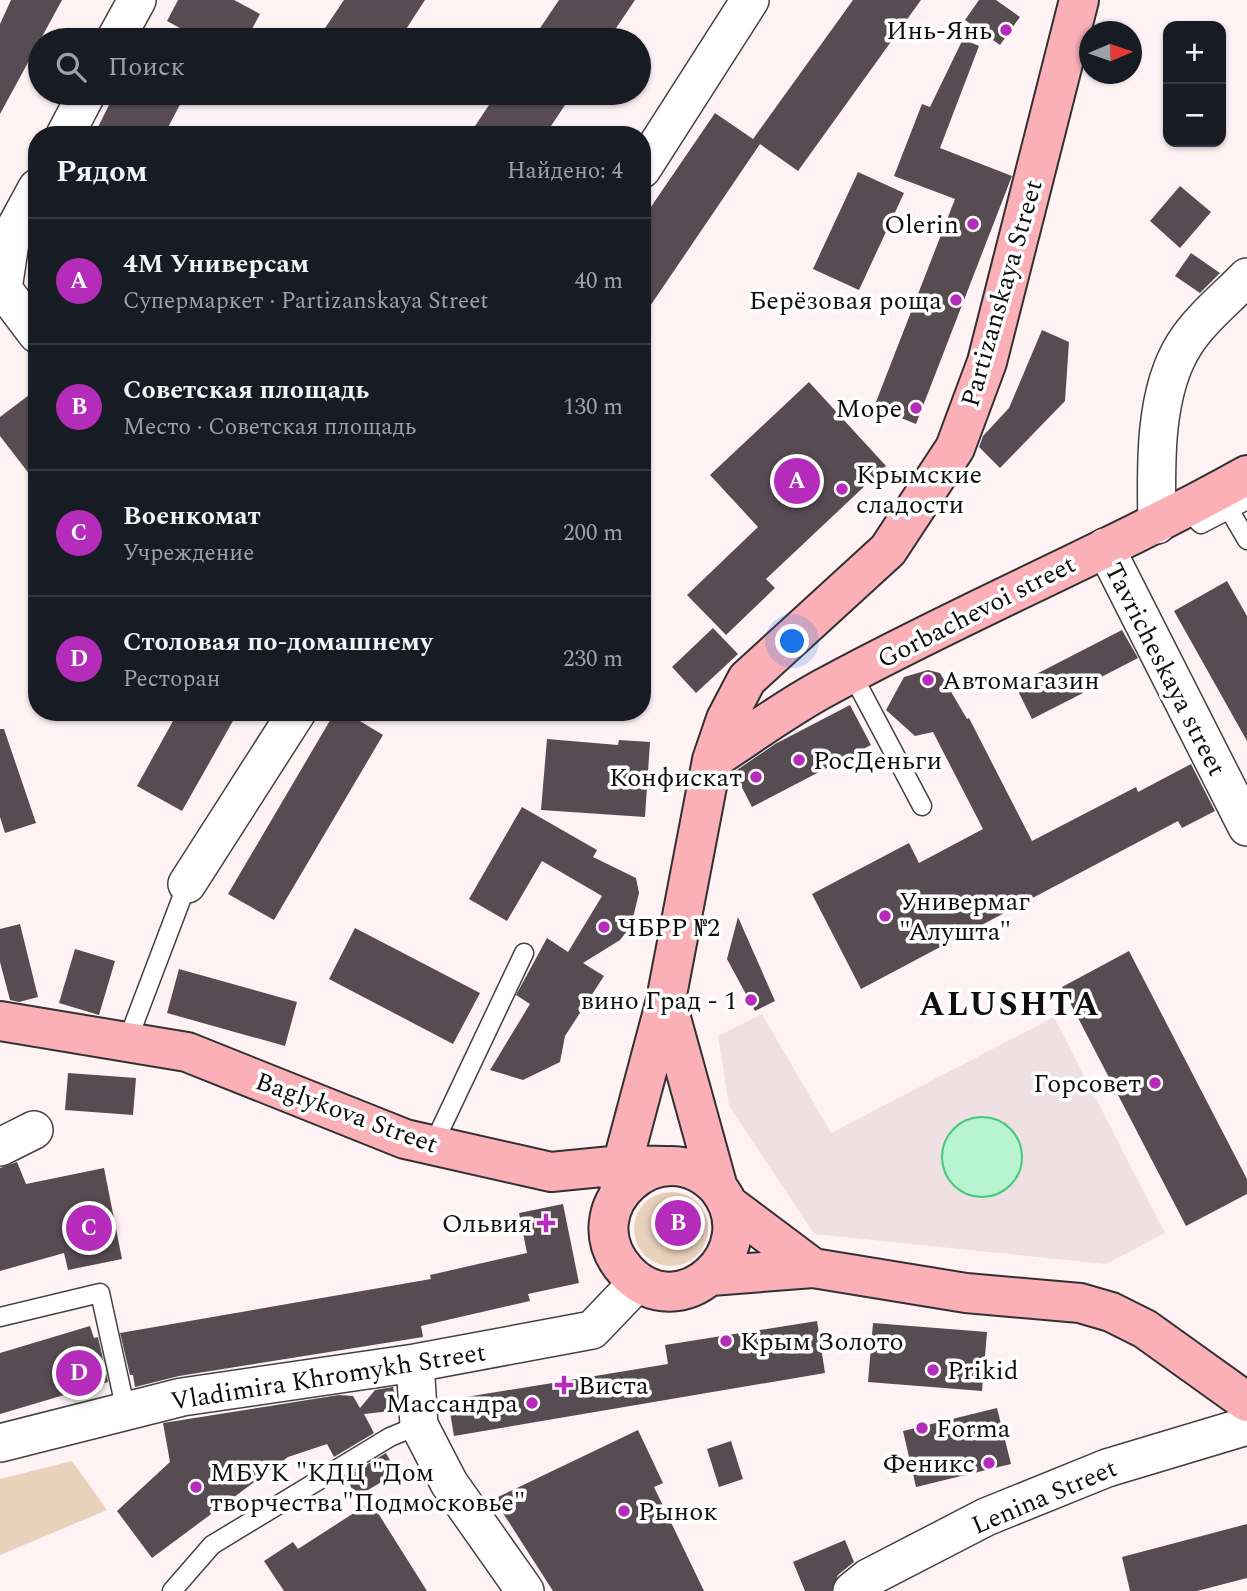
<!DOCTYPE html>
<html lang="ru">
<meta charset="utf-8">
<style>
body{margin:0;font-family:Spectral,serif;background:#242831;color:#f1f3f6}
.controls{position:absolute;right:21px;top:21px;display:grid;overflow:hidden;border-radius:14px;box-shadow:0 2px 5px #0004}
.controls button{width:63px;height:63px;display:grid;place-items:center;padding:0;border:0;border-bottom:2px solid #363941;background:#171b24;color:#f1f3f6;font:35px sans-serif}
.compass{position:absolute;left:1079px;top:21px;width:63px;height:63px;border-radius:50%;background:#171b24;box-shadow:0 2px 5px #0004;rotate:88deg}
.you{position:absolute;left:793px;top:642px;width:24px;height:24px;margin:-18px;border:5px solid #fff;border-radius:50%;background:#1a73e8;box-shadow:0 0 0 10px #1a73e833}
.badge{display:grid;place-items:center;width:46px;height:46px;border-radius:50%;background:#b62cba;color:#fff;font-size:23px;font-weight:700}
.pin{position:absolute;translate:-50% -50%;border:4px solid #fff;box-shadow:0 2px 7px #0006}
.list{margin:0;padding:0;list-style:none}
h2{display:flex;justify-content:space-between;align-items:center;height:91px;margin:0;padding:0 28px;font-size:30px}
h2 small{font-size:23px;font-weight:400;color:#9ea1a6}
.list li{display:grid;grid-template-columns:46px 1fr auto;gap:21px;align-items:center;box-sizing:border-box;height:126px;padding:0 28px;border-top:2px solid #363941}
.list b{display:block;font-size:26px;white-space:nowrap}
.list p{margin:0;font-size:23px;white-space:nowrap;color:#9ea1a6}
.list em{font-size:23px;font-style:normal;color:#9ea1a6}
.icon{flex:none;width:38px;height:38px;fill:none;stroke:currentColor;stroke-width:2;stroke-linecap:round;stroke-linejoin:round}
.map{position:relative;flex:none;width:1247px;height:1591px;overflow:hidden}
.search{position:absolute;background:#171b24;box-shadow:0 2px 5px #0004;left:28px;top:28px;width:623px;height:77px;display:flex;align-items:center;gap:18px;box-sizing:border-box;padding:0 24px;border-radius:38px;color:#9ea1a6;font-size:26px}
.panel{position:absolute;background:#171b24;box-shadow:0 2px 5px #0004;left:28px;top:126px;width:623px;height:595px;border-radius:28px}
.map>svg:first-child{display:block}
</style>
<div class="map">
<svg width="1247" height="1591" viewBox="0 0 1247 1591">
<rect width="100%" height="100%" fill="#fef2f4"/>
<path fill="#e8d2bc" d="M634 1229a37 37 0 1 1 74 0a37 37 0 1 1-74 0Z
M72,1461l35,49 -107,45v-76z"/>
<path fill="#efe0e4" d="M762,1014l69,119 223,-116 111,216 -59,31 -292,-30 -85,-128 -11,-70z"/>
<path fill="#b9f4d0" stroke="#43c87a" stroke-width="2" d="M942 1157a40 40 0 1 1 80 0a40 40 0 1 1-80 0Z"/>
<path fill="#584c53" d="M11,0h51l-62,114v-90z
M178,0h56l26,14 -14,26h-44l-35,-19z
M344,0h81l-26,40h-82z
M559,0h76l-27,40h-76z
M853,0h68l-123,171 -38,-27 -118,174v-98l73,-107 38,26z
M979,0h17l24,17 -20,28 -35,-25z
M963,39l16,7 -39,102 72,28 -96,248 -42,-17 81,-208 -61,-23 28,-72 8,3z
M115,93h71l-22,42h-70z
M497,93h76l-28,42h-76z
M858,172l46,21 -45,97 -46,-21z
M1180,186l31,26 -31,36 -30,-27z
M1191,253l29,20 -20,20 -25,-17z
M1042,330l27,12 -4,59 -65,67 -21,-21 4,-11 26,-28z
M809,382l77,84 -120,113 9,9 -49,47 -39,-40 71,-68 -48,-52z
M37,389v95l-37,-48v-19z
M1227,581l20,35v125l-73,-130z
M713,628l25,26 -42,39 -24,-26z
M1122,630l16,28 -58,30 3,5 -51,26 -17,-34z
M928,670l12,3 27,46 2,-1 63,123 104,-54 2,5 53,-28 24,47 -33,17 -4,-7 -317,168 -49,-95 97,-51 10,20 64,-34 -50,-97 -18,4 -29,-26 18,-33z
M850,705l21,40 -119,62 -18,-35 41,-28z
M178,712h60l-56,99 -45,-25z
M335,712h10l38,23 -109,185 -46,-26z
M0,729h4l32,94 -31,10 -5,-16z
M547,739l71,6 1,-5 31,2 -5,75 -104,-7z
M522,807l75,43 -4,7 43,21 3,15 -8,33 -11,14 -37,23 21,13 -39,60 -5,26 -37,18 -33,-10 40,-66 -14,-9 31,-57 21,14 34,-56 -60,-35 -35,60 -38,-22z
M738,917l37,84 -20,10 -28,-52z
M20,924l18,73 -19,5 -9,-2 -10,-38v-33z
M355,928l125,65 -27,51 -124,-65z
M75,949l40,12 -16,54 -40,-12z
M1129,951l118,228v15l-61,32 -124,-239z
M179,969l118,33 -12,44 -118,-33z
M68,1073l68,5 -3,37 -68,-5z
M17,1162l9,22 78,-16 18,91 -54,11 -4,-17 -64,18v-103z
M563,1204l16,79 -51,11 2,7 -109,25 2,11 -244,39 -44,11 -2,-12h-3l-10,-42 311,-54 -1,-4 97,-22 -8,-40z
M817,1321l8,52 -371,63 -6,-36 220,-36 -3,-19z
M873,1323l114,9 -5,59 -114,-9z
M90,1326l4,12 4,-1 10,45 -108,32v-61z
M393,1387l4,17 -6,7 -27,3 10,19 -40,24 -7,-13 -39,13 -136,101 -35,-47 53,-49 -7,-39 176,-28 14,1 7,12 15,-18z
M997,1408l14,56 -95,23 -13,-56z
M638,1430l25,53 -9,4 50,104h-151l-59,-92z
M731,1441l12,38 -24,8 -12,-38z
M386,1453l11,20 -41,24 -10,-20z
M371,1502l56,89h-143l-20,-30 29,-19 5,7z
M1247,1524v54l-50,13h-67l-8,-34z
M845,1540l9,22 -16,13 -6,16h-27l-12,-29z"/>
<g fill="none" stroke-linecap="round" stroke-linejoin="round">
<g stroke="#424242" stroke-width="21">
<path id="service" d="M1185,509l16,15 46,-24
M1230,511l17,29
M852,674l70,132
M127,1042l60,-158
M433,1145l91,-192
M0,1317l100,-24 26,118
M172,1591l40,-46 178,-108 29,-12"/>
</g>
<g stroke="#424242" stroke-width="40">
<path id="minor" d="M115,40l22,-40
M65,135l22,-42
M642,169l108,-169
M3,289l8,-53 26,-48
M3,289l34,45
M1157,525c-1,-55 -4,-131 27,-180 15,-25 43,-47 63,-68
M1105,547l142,280
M187,884l110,-172
M0,1147l34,-17
M415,1363l4,62 30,58 76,108
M0,1443l182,-46 233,-34 177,-33 46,-48
M852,1591l16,-13 118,-61 121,-49 140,-42"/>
</g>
<g stroke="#313131" stroke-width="42">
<path id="secondary" d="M712,760c37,-24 73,-51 112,-72 139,-76 285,-136 423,-213
M666,1000l52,188c49,62 -39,142 -92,83 -56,-62 35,-145 92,-83
M0,1021l187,31 218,87 146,33 71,-7 43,1
M619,1194l3,-29 44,-165 46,-240 14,-41 21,-40 141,-129 67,-102 32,-86 92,-362
M729,1205l84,63
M711,1276l102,-8 153,25 114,10 31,9 34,17 102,73"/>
</g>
<use href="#service" stroke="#fff" stroke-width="18"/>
<use href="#minor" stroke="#fff" stroke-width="37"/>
<use href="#secondary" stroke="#fbb0b7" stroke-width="38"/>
</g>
<g fill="#b62cba" stroke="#fff" stroke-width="2.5">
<circle cx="1006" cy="30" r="7"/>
<circle cx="973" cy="224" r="7"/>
<circle cx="956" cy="300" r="7"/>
<circle cx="916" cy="408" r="7"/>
<circle cx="842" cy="489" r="7"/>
<circle cx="928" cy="680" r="7"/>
<circle cx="799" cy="760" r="7"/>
<circle cx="756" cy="777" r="7"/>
<circle cx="885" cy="916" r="7"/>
<circle cx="604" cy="927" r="7"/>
<circle cx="751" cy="1000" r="7"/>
<circle cx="1155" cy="1083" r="7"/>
<path d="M542.5 1212.5h7v7h7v7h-7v7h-7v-7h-7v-7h7z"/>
<circle cx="726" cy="1341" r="7"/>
<circle cx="933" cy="1370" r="7"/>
<path d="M560.5 1374.5h7v7h7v7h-7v7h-7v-7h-7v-7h7z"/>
<circle cx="532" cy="1403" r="7"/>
<circle cx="922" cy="1428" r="7"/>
<circle cx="989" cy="1463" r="7"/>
<circle cx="196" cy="1487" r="7"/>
<circle cx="624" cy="1511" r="7"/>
</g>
<g text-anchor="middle" stroke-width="7" stroke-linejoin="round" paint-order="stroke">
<g font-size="26" fill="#0f0f0f" stroke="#fff" text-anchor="start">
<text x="992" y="39" text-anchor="end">Инь-Янь</text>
<text x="959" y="233" text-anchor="end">Olerin</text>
<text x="942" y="309" text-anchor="end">Берёзовая роща</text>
<text x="902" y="417" text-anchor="end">Море</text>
<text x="856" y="483">Крымские<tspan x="856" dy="30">сладости</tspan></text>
<text x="942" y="689">Автомагазин</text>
<text x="813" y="769">РосДеньги</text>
<text x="742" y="786" text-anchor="end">Конфискат</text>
<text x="899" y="910">Универмаг<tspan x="899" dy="30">"Алушта"</tspan></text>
<text x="618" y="936">ЧБРР №2</text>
<text x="737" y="1009" text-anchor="end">вино Град - 1</text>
<text x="1141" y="1092" text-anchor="end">Горсовет</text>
<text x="532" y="1232" text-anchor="end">Ольвия</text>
<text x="740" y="1350">Крым Золото</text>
<text x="947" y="1379">Prikid</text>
<text x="578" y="1394">Виста</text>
<text x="518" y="1412" text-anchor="end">Массандра</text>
<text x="936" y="1437">Forma</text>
<text x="975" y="1472" text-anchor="end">Феникс</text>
<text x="210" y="1481">МБУК "КДЦ "Дом<tspan x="210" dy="30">творчества"Подмосковье"</tspan></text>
<text x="638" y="1520">Рынок</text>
</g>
<g font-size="26" fill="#0f0f0f" stroke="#fff">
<text transform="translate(1001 293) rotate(-74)" y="9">Partizanskaya Street</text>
<text transform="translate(976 611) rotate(-27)" y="9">Gorbachevoi street</text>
<text transform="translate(1166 669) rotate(63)" y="9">Tavricheskaya street</text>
<text transform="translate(347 1112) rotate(20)" y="9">Baglykova Street</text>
<text transform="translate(328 1376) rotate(-9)" y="9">Vladimira Khromykh Street</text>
<text transform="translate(1044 1496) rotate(-23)" y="9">Lenina Street</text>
</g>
<g font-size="33" font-weight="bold" letter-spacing="2" fill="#0f0f0f" stroke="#fff">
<text x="1010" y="1015">ALUSHTA</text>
</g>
</g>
</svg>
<div class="controls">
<button>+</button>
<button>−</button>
</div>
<svg class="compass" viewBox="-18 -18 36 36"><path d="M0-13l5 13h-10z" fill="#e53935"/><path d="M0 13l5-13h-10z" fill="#9ea1a6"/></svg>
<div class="you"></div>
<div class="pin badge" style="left:797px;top:481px">A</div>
<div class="pin badge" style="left:678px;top:1223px">B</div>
<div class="pin badge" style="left:89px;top:1228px">C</div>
<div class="pin badge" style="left:79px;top:1373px">D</div>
<div class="search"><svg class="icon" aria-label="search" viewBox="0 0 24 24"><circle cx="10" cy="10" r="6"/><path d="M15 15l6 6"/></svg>Поиск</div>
<section class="panel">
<h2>Рядом<small>Найдено: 4</small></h2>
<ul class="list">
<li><span class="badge">A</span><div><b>4М Универсам</b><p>Супермаркет · Partizanskaya Street</p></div><em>40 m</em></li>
<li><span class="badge">B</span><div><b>Советская площадь</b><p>Место · Советская площадь</p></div><em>130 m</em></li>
<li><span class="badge">C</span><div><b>Военкомат</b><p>Учреждение</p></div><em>200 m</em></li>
<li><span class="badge">D</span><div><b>Столовая по-домашнему</b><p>Ресторан</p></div><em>230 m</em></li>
</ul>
</section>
</div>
